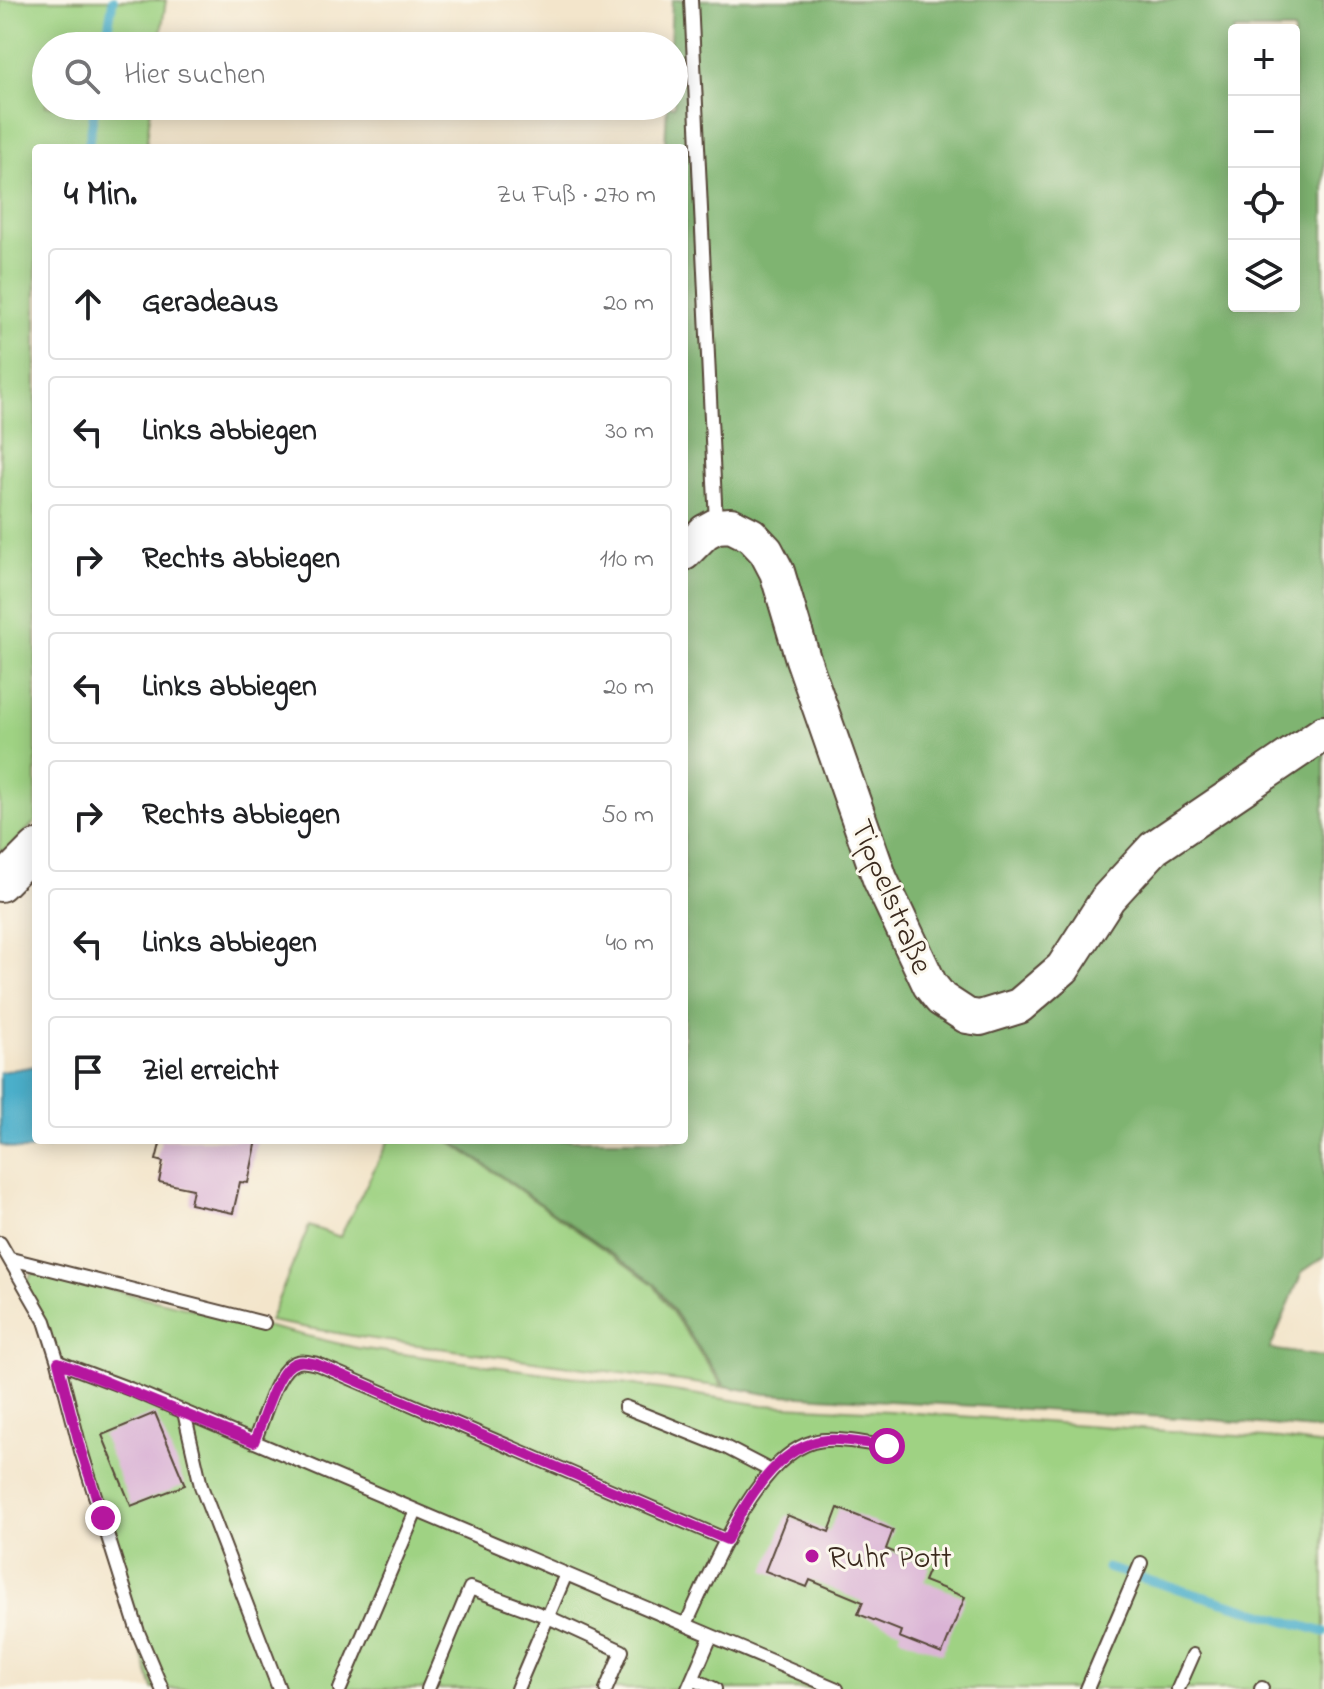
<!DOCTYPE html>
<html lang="de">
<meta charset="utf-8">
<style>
body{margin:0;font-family:"Indie Flower",sans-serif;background:#f2f2f2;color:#202124}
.controls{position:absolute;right:24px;top:24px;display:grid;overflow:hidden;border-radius:8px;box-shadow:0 4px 20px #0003}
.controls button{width:72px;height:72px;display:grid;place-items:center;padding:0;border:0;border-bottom:2px solid #e0e0e0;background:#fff;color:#202124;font:40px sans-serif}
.stop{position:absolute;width:24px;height:24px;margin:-18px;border:6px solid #b5179e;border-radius:50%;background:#fff}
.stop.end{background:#b5179e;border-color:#fff;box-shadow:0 2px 8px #0008}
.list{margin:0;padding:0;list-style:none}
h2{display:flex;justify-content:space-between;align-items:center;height:104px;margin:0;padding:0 32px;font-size:34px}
h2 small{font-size:26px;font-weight:400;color:#757577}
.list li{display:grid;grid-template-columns:52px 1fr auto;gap:24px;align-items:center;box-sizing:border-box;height:112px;margin:0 16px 16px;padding:0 16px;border:2px solid #e0e0e0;border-radius:8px}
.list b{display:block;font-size:30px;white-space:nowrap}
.list em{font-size:26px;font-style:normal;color:#757577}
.icon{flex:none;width:44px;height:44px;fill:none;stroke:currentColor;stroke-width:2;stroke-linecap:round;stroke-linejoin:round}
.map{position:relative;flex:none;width:1324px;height:1689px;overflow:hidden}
.search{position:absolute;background:#fff;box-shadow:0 4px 20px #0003;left:32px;top:32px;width:656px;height:88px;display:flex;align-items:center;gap:20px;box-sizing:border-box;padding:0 28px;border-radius:44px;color:#757577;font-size:30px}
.panel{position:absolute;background:#fff;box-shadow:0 4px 20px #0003;left:32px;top:144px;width:656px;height:1000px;border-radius:8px}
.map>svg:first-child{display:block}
</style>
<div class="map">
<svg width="1324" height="1689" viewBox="0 0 1324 1689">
<rect width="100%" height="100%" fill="#fbf7ec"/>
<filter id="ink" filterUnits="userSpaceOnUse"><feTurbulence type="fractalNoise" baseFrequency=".0125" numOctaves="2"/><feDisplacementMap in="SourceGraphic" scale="16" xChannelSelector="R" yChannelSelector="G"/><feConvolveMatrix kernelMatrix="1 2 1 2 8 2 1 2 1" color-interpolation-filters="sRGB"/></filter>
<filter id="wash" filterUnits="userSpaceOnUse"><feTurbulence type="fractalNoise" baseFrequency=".006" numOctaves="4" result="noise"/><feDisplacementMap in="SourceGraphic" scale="32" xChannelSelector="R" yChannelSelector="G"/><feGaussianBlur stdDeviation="1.8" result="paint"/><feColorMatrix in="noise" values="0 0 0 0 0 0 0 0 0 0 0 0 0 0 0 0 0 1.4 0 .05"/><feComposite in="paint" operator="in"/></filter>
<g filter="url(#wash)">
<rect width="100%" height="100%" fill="#f3e5cb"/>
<path fill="#9fd283" stroke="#6d7e50" stroke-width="2" d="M0,0h166l-7,46h-113v60h105l-5,42h-110v673l-23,24 -13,7z
M389,1140h59l205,144 70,103 -364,-50 -90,-16 40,-95 31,11z
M34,1271l323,77 271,36 135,21 125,6 224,16 167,12 45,6v244h-1171l-114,-364 -18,-34z"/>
<path fill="#7fb471" stroke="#5d6f48" stroke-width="2" fill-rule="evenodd" d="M672,0h652v1257l-22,15 -32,77 54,8v73l-109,-10 -449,-26 -41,-8 -70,-102 -205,-144h234v-992h-19l2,-42h7v-60h-4zM1234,30h60v276h-60z"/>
<path fill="#4bafca" stroke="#436c74" stroke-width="2" d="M36,1066v74h8c-10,15 -29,10 -44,5v-73z"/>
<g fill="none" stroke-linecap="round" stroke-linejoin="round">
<path stroke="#4bafca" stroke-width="9" d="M105,46l8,-46
M88,148l7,-42
M47,1144l2,-4
M1107,1568l217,64"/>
</g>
<g id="blocks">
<path fill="#dab4d5" d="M161,1140h96l-9,43 -8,-1 -7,31 -43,-9 3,-15 -34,-7 4,-20 -7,-2z
M155,1413l30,72 -54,21 -29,-71z
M838,1508l55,22 -7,19 44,18 -6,14 41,16 -23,57 -43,-17 2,-6 -43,-17 5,-12 -53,-22 -3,7 -42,-16 22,-56 42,17z"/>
</g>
</g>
<g filter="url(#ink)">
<use href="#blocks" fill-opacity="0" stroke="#574638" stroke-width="2"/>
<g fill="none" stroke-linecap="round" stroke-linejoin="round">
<g stroke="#574638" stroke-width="16">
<path id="lane" d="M691,0l25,523
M0,1243l45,78 13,41 23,89 57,181 24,57
M11,1259l253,64
M58,1362l72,27 707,300
M625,1407l100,40 46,24
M184,1412l17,74 78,203
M254,1442c8,-19 21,-67 37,-77 8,-6 17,-3 26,-1l410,176
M686,1624c24,-50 69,-166 127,-182 22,-6 51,2 74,4
M693,1679l22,10
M340,1689l76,-178
M428,1689l42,-101 78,29 74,34 -16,38
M517,1689l49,-115
M688,1689l23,-53
M1087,1689l54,-126
M1178,1689l15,-34
M1261,1689l1,-1"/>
</g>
<g stroke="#574638" stroke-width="38">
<path id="secondary" d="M684,553l21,-21 11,-6 15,-1 20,10 15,16 11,21 26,87 77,220 50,106 11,14 26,17 13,2 39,-12 44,-38 45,-70 46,-50 170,-115
M0,884l36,-36"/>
</g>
<use href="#lane" stroke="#fff" stroke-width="12"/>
<use href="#secondary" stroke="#fff" stroke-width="34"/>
</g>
</g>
<g fill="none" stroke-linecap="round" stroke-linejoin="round" filter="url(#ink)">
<path stroke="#b5179e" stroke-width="10" d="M103,1518l-22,-67 -23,-89 196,80c8,-19 21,-67 37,-77 8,-6 17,-3 26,-1l410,176c17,-36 45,-84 85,-97 21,-8 53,1 75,3"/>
</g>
<circle fill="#b5179e" stroke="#fbf7ec" stroke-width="3" cx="812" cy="1556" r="8"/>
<g text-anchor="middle" stroke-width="6" stroke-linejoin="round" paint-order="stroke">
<g font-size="32" fill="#3b2a1e" stroke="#fbf7ec">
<text transform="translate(893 896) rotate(67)" y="11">Tippelstraße</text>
</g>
<g font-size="32" fill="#3b2a1e" stroke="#fbf7ec" text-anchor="start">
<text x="828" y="1567">Ruhr Pott</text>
</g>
</g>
</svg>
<div class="controls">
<button>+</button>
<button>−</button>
<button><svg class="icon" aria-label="locate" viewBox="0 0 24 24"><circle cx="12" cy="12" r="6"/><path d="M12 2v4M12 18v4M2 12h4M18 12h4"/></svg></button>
<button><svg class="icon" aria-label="layers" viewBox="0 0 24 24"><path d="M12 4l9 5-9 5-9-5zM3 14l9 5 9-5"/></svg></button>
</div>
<div class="stop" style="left:887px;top:1446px"></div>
<div class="stop end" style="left:103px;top:1518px"></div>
<div class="search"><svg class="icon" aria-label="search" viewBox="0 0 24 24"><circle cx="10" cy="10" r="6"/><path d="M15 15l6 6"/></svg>Hier suchen</div>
<section class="panel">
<h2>4 Min.<small>Zu Fuß · 270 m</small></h2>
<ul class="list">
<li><svg class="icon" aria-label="ahead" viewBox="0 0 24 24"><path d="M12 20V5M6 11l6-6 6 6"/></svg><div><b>Geradeaus</b></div><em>20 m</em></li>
<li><svg class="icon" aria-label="left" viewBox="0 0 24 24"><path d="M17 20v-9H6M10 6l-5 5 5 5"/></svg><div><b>Links abbiegen</b></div><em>30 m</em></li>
<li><svg class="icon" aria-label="right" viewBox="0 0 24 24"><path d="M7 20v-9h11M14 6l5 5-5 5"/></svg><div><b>Rechts abbiegen</b></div><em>110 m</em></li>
<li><svg class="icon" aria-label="left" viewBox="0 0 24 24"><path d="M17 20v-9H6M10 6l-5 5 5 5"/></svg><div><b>Links abbiegen</b></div><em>20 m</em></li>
<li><svg class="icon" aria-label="right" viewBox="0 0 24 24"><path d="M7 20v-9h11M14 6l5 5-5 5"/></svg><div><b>Rechts abbiegen</b></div><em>50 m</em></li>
<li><svg class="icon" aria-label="left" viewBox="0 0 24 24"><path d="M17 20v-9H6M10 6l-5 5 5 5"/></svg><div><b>Links abbiegen</b></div><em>40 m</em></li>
<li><svg class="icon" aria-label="arrive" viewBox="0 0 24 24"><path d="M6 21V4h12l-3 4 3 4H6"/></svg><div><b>Ziel erreicht</b></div></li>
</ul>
</section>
</div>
